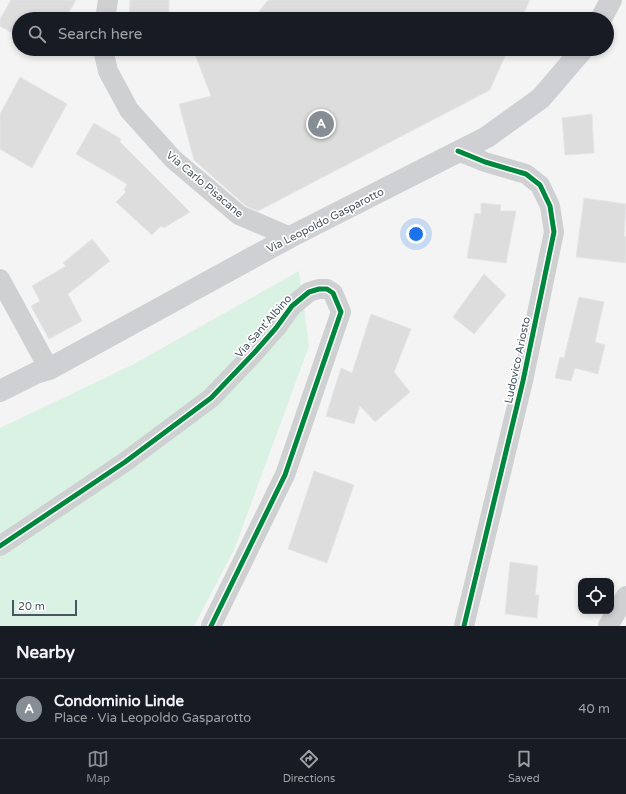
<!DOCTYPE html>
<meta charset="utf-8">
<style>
body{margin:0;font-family:"Varela Round",sans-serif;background:#242831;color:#f1f3f6}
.controls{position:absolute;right:12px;bottom:12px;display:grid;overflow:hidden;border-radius:8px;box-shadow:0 2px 6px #0003}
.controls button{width:36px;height:36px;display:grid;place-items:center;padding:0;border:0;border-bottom:1px solid #363941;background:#171b24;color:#f1f3f6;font:20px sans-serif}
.scale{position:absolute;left:12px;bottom:10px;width:65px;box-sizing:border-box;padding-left:4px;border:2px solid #4a5661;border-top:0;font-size:11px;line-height:14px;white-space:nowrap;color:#4a5661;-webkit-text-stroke:3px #fff;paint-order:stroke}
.you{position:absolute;left:416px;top:234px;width:14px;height:14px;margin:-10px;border:3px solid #fff;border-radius:50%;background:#1a73e8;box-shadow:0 0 0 6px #1a73e833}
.badge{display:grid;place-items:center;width:26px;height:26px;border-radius:50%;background:#868d94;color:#fff;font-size:13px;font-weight:700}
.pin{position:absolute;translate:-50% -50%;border:2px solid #fff;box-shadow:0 1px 4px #0006}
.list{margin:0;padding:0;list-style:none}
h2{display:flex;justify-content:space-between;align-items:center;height:52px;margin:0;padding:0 16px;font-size:17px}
h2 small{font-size:13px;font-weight:400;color:#9ea1a6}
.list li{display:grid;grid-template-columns:26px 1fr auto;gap:12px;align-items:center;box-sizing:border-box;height:60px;padding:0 16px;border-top:1px solid #363941}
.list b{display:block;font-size:15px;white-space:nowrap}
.list p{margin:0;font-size:13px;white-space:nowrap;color:#9ea1a6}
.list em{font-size:13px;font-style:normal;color:#9ea1a6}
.icon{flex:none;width:22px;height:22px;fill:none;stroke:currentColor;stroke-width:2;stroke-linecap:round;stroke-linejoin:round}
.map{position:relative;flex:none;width:626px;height:626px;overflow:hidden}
.search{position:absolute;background:#171b24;box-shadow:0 2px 6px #0003;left:12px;right:12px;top:12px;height:44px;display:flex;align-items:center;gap:10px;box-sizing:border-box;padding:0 14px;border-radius:22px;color:#9ea1a6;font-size:15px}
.sheet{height:112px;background:#171b24}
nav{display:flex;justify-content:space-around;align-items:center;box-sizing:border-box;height:56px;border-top:1px solid #363941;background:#171b24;font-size:11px;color:#9ea1a6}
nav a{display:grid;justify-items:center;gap:2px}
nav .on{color:#868d94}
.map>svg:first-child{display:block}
</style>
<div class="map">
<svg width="626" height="626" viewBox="0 0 626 626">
<rect width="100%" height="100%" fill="#f4f4f4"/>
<path fill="#d9f2e3" d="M299,271l10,75 -75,204 -40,76h-194v-198l134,-64z"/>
<path fill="#ddddde" stroke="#e5e6e7" d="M11,0h65l-11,19h-46v18l-19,-11v-7z
M130,0h39v19h-40z
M268,0h262l-9,19h-268z
M193,49h315l-18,41 -232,121 -12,-5 -52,-46 -15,-56 32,-8z
M20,77l47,27 -35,64 -32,-19v-35z
M592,114l2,39 -29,2 -3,-37z
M94,123l27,16 -1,3 70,70 -26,16 -3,-2 -9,9 -36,-33 10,-10 -2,-2 3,-6 -51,-30z
M584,198l42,6 -2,32 2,1v26l-50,-6z
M481,203l20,2 -1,6h16l-10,52 -39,-5 8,-45 6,1z
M92,239l18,22 -42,33 14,27 -33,18 -18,-33 9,-5 -8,-15 34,-20 -3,-3z
M484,274l22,21 -32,39 -21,-17z
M579,297l25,5 -9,40 10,3 -7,29 -23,-6 -4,13 -16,-3 5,-21 4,1z
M371,314l40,15 -17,43 16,20 -35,30 -15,-16 -6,18 -28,-8 15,-48 11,5z
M314,471l40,14 -27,78 -39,-14z
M510,562l28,4 -3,29h4l-2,23 -32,-4z"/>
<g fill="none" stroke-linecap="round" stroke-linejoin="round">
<path stroke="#ced0d2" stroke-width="20" d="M105,19l3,-19
M103,49l5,22 21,39 44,49 66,56 51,22
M458,151l27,11 41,12 14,11 10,21 4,26 -31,149 -59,245
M0,279l49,90
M0,546l125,-84 86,-64 43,-45 22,-25 16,-22 17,-14 10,-3h8l6,4 8,19 -56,163 -74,151
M608,626l18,-30"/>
<path stroke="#ced0d4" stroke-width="22" d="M601,19l10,-19
M0,391l36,-18 13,-4 241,-132 197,-100 54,-39 42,-49"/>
<g stroke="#fff" stroke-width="8">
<path id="cycleway" d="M458,151l27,11 41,12 14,11 10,21 4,26 -31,149 -59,245
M0,546l125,-84 86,-64 43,-45 22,-25 16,-22 17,-14 10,-3h8l6,4 8,19 -56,163 -74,151"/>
</g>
<use href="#cycleway" stroke="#00873e" stroke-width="5"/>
</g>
<g text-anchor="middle" stroke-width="3.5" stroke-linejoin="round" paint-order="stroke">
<g font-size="11" fill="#4a5661" stroke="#fff">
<text transform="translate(205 184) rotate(40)" y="4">Via Carlo Pisacane</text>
<text transform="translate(325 220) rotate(-27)" y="4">Via Leopoldo Gasparotto</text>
<text transform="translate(263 326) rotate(-49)" y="4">Via Sant'Albino</text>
<text transform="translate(517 360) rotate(-78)" y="4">Ludovico Ariosto</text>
</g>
</g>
</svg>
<div class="controls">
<button><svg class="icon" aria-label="locate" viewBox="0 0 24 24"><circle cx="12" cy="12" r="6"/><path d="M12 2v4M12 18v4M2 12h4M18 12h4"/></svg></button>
</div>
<div class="scale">20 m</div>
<div class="you"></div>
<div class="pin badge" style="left:321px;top:124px">A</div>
<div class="search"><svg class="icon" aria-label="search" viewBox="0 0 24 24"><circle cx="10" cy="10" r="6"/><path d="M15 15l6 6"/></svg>Search here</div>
</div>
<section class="sheet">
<h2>Nearby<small></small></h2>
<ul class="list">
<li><span class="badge">A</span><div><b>Condominio Linde</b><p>Place · Via Leopoldo Gasparotto</p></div><em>40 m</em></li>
</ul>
</section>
<nav>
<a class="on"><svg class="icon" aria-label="map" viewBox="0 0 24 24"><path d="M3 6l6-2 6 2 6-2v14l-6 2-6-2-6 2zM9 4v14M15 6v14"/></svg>Map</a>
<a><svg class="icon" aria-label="directions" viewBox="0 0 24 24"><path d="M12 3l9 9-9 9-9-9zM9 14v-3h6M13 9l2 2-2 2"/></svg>Directions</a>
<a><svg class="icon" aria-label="saved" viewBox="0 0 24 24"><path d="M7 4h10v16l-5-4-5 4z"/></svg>Saved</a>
</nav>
